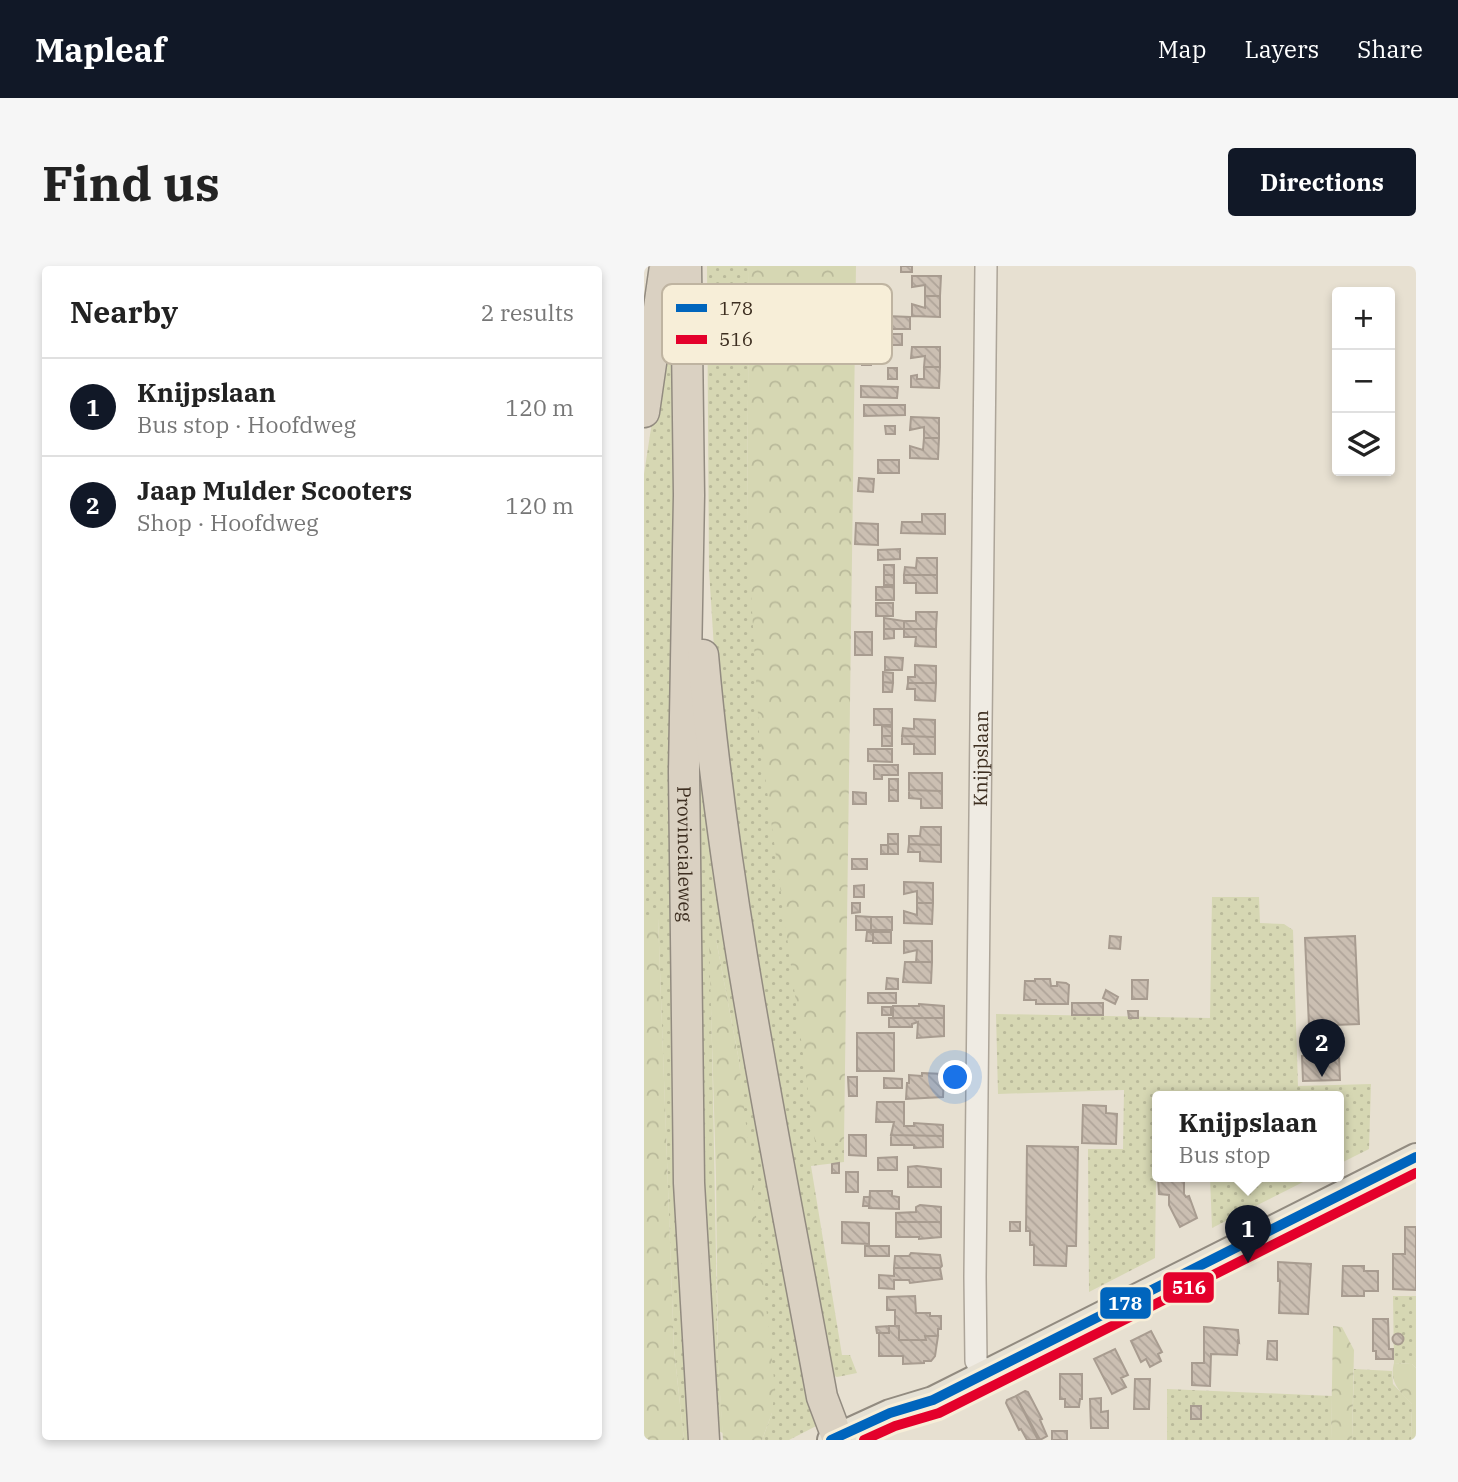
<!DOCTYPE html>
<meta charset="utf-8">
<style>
body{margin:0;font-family:"IBM Plex Serif",serif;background:#f6f6f6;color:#222}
.controls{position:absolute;right:21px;top:21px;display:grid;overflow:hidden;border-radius:7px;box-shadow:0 4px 10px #0003}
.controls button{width:63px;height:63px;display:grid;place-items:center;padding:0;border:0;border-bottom:2px solid #e0e0e0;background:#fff;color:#222;font:35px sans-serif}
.you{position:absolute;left:312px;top:812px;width:24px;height:24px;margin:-18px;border:5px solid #fff;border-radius:50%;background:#1a73e8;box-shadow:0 0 0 10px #1a73e833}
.badge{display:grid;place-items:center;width:46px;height:46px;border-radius:50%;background:#111827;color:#fff;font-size:23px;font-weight:700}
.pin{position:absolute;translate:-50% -58px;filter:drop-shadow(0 2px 4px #0008)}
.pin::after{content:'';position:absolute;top:37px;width:24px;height:21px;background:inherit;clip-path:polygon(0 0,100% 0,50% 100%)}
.popup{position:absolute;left:508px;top:825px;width:192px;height:91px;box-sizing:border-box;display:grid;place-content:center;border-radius:7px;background:#fff;filter:drop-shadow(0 2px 5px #0005);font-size:23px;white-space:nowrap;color:#767676}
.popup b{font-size:26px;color:#222}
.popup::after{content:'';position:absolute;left:50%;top:100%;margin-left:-14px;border:14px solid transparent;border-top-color:#fff}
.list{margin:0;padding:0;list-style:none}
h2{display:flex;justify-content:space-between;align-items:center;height:91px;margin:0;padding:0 28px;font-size:30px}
h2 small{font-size:23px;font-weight:400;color:#767676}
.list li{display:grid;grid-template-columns:46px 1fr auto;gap:21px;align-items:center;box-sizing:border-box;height:98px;padding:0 28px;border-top:2px solid #e0e0e0}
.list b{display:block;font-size:26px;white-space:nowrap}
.list p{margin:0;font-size:23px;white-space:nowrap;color:#767676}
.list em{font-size:23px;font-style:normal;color:#767676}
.icon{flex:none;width:38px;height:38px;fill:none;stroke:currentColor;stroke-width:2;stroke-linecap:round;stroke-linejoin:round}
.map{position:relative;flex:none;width:772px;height:1174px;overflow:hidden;border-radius:7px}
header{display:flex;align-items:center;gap:42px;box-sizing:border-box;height:98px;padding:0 35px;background:#111827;color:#fff}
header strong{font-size:33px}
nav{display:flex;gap:38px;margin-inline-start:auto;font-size:24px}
.intro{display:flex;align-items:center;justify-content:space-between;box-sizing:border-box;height:168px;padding:0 42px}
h1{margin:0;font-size:49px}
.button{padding:18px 32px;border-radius:7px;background:#111827;color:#fff;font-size:24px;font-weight:700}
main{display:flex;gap:42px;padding:0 42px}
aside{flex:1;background:#fff;border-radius:7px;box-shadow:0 4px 10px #0003}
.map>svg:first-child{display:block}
</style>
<header>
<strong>Mapleaf</strong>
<nav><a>Map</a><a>Layers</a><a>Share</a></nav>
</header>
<div class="intro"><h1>Find us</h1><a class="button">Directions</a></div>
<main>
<aside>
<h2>Nearby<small>2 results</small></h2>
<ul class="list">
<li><span class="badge">1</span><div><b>Knijpslaan</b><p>Bus stop · Hoofdweg</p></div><em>120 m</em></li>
<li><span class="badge">2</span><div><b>Jaap Mulder Scooters</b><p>Shop · Hoofdweg</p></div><em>120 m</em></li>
</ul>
</aside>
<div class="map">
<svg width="772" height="1174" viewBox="0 0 772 1174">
<defs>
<pattern id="grass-dots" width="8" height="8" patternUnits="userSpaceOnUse" patternTransform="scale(1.75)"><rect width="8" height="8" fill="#d6d7b3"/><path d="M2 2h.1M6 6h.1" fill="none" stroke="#b9b99a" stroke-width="1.8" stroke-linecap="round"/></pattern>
<pattern id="forest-crowns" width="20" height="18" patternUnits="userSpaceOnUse" patternTransform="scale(1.75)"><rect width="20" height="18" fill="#d6d7b3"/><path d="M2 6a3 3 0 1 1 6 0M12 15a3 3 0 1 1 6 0" fill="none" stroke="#b9b99a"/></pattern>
<pattern id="building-back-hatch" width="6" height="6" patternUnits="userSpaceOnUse" patternTransform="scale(1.75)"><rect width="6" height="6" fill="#cbbfb2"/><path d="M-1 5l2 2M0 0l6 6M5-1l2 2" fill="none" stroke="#afa499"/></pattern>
</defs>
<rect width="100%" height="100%" fill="#e7e0d1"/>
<path fill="url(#grass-dots)" d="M63,0h42l-2,257 69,619h28v20l-33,4 31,189h8l7,18 -20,4 -13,-5 -103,-614 -12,-188z
M26,38l5,6 19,1130h-10l-10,-90 -16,-432h-14v-444z
M54,376l126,780 -35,18h-27l10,-27 -33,-352 -23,-122h-6l8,425 5,69 -10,-4 -13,-246z
M568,631h47l1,26 24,1 9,6 5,156 73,-2 -2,65 -30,15v-67h-182l-2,161 -66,34 -1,-143h35l1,-59 -126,4 -2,-80 214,4z
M566,911h103l-101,51z
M749,1030h23v72l-4,-4 -18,-1z
M710,1103l38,2 1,13 19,20 -1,36h-59z
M523,1123l165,7 -1,44h-164z"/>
<path fill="url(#forest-crowns)" d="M105,0h107l-12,876h-29l-56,-410 -12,-209z
M14,651l16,433 10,90h-40v-522z
M65,673h7l23,122 36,327 -3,25 -10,27h-39l-5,-76 -2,-187z
M689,1060l9,1 12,23 -2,90h-21z
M750,1097l18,1 4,4v72h-5l1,-36c-13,-13 -23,-22 -18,-41z"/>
<path fill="url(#building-back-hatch)" stroke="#a89c90" stroke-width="2" d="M257,0h11v6h-11z
M268,10h29l-1,20h-15v-11l-13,2z
M281,30h15v21l-28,-1v-12l13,4z
M243,50l23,1v12h-23z
M238,68h20v11h-20z
M268,81h28v20h-16l1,-11 -14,2z
M218,91l9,1v7h-9z
M280,101h16l-1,21 -28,-1v-11l6,-1v4h7z
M244,102h9v11h-9z
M217,120l37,1 -1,11 -36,-1z
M220,139h41v10l-41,1z
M267,151l28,1v20h-15v-11l-14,3z
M241,160h10v8h-9z
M280,172h15l-1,21 -28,-1v-12l13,4z
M234,194h21v13h-21z
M215,212l15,1 -1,13 -15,-1z
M278,248h23v20l-44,-1 1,-11h20z
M212,257l22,1v21l-23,-1z
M256,283v10l-22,1v-10z
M273,292h20v17h-33l1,-8 11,1z
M240,299h10v10h-10z
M240,309h10v10h-10z
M260,309h33v18h-21v-10h-12z
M232,321h18v13h-18z
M232,337h17v13h-17z
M272,346h21l-1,17h-32v-8h12z
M240,352l20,3v8h-20z
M240,363h10v9l-10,1z
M260,363h32v18l-21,-1 1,-9h-12z
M211,366h17v23h-17z
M241,391l18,1 -1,12h-17z
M271,399l21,1v17h-28v-6h7z
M239,406l10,1v10l-10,-1z
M239,416l10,1 -1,9h-9z
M264,417h28l-1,18 -20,-1v-11h-8z
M230,443h18v16h-18z
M270,453l21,1v17l-33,-1 1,-8 11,1z
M238,460l10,1v9h-10z
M238,470h10v10h-10z
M258,470l33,1v17h-21v-10h-12z
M224,483h24v13l-24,-1z
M230,499h24v10h-16v4h-8z
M265,507h33v18l-33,-1z
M245,513h9v11h-9z
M245,524h9v11h-9z
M265,524l33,1v17h-21v-9l-12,-1z
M209,526l13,1v11h-13z
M277,561h20v18l-32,-1v-8h11z
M244,568h10v10h-10z
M244,578h10v10h-10z
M265,578l32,1v17l-21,-1v-9h-12z
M237,579h7v9h-7z
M208,593h15v10h-15z
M260,616l29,1v20h-16v-12l-13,3z
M220,619v12h-10v-11z
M208,637h8v9l-8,1z
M273,637h16l-1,21 -28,-1v-12l13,4z
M212,650l15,1v13h-15z
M227,651h21v13h-21z
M223,666h6v9h-7z
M229,666h18v11h-18z
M466,670l11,1 -1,12 -11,-1z
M711,670l4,88 -50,2 -4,-88z
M260,675h28v21h-16l1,-12 -13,3z
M261,696h27l-1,21 -28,-1z
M243,712l11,1v10h-12z
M391,713h15l1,7h6v-4l9,1 3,2 -1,19h-32v-4h-12l1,-19h10z
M488,714h16l-1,19h-15z
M462,724l12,7 -3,7 -12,-6z
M224,727h28v10h-28z
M428,737h31v12h-31z
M275,738l25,2v12h-51v-12h26z
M238,741h9v8h-9z
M484,745h10v7h-9z
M245,752h55v18l-27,2 1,-16 -6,2v3h-23z
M213,767h37v38h-37z
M695,789l1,25 -37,1 -1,-25z
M278,807l22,1 -1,23 -37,2 1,-16h2v-8l13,1z
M204,811h9v19h-8z
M240,812l18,1v9h-18z
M233,836h27v24h10v-3l29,2v11l-52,-1 3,-13h-18z
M439,839l23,1v7l11,1 -1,30 -34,-1z
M205,869h17v21l-17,-1z
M247,869l52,1v11l-29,1v-3h-23z
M383,880l51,1 -2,99h-9l-1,20 -32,-1v-20h-4v-14h-4z
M253,891v13h-19v-12z
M195,897v10h-7v-9z
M273,900l24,3v18h-33v-20z
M202,906h12v20h-12z
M525,911l15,2v15l2,3 3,-1 8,22 -17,9 -11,-22v-10l-10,-1 -1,-16z
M226,925h22v5l7,1v12l-30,-1z
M220,931h6l-1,9h-6z
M276,939l21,2v15h-45v-9l20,-1v-5z
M198,956l27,1v21l-27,-1z
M252,956h45v15l-22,2v-2h-23z
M366,956h10v9h-10z
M761,961h11v63l-23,-1v-35h12z
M221,980h24v10h-24z
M267,987l29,2 2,11 -2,2h-46l1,-12h14z
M634,996l33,2 -3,50 -29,-1 1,-32h-2z
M699,1000h21v5h14v20h-14v5h-22z
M250,1002h46l2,11 -32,4 -1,-3h-15v9l-15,-1v-13l15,1z
M271,1030l1,17h14v3h11v13h-3v7h-13l1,4h-27v-14h-4v-16h-8v-13z
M729,1053h15l1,30h4v10h-17v-8h-3z
M245,1060h10v14h27l-1,-4h13l-3,20 -4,5h-7v2l-21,1v-8h-24v-23h10z
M245,1060v7h-12l-1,-6z
M560,1061l34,3 1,12 -1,-1 -1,14 -26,-1 -1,32 -18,-1v-22h12z
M507,1065l11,21 -4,2 3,7 -11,6 -4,-8 -5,3 -10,-21z
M748.5 1073a5.5 5.5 0 1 1 11 0a5.5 5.5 0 1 1-11 0Z
M624,1075h9v19l-10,-1z
M471,1083l13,26 -7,3 5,9 -14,7 -18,-35z
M416,1108h22v25h-2l-1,8h-14v-8h-5z
M491,1113h15l-1,30h-15z
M381,1125l3,1 14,27 -2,1 7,16 -7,4 -24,-44z
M372,1130l22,44h-11l-6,-11 -2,1 -13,-27 1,-3z
M457,1132v14l7,-1v17h-17l-1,-29z
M547,1140h10v13h-10z
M408,1165h15v9h-15z"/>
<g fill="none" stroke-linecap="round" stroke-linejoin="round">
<g stroke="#ada599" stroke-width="24">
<g id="minor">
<path id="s1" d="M340,1108l-8,-13 -1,-84 11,-1011"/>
</g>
</g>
<g stroke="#928b80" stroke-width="30">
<path id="major" d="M187,1174l59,-27 43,-13 483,-243"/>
</g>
<g stroke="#928b80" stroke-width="33">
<g id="highway">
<path id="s2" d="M42,0l3,229 -5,277 5,411 15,257"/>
<path d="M0,146l21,-146"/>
<path d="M59,389c22,250 74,496 119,742l15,40"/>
</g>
</g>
<use href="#minor" stroke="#efebe3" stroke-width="21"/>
<use href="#major" stroke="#e6e1d4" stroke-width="26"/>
<use href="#highway" stroke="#dad1c2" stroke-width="30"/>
<g stroke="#f7eed8" stroke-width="16">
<path id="bus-1" d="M187,1174l59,-27 43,-13 483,-243"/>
</g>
<g stroke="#f7eed8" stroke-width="16">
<path id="bus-2" d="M220,1174l31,-14 44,-13 477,-240"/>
</g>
<use href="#bus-1" stroke="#0065bd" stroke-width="10"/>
<use href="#bus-2" stroke="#e4002b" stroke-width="10"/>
</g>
<g text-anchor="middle" stroke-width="5" stroke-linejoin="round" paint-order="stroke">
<g font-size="19" fill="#3d2e20" stroke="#f7eed8">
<text dy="7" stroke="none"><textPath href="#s1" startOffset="618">Knijpslaan</textPath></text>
<text dy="7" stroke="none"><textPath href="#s2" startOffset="588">Provincialeweg</textPath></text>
</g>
</g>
<rect x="18" y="18" width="230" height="80" rx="10" fill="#f7eed8" stroke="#bfb4a1" stroke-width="2"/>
<rect x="32" y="38" width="31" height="8" fill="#0065bd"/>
<rect x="32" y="69" width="31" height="9" fill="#e4002b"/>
<g font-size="19" fill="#3d2e20">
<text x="75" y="49">178</text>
<text x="75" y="80">516</text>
</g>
<g stroke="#f7eed8" stroke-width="2.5">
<rect x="518" y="1005" width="53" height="33" rx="7" fill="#e4002b"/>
<rect x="455" y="1020" width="53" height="34" rx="7" fill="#0065bd"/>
</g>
<g font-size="19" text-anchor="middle" font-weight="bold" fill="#fff">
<text x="545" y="1028">516</text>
<text x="481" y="1044">178</text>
</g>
</svg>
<div class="controls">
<button>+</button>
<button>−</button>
<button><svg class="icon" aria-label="layers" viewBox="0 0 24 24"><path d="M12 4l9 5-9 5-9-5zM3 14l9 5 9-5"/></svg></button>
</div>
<div class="you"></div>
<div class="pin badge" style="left:604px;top:997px">1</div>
<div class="popup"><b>Knijpslaan</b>Bus stop</div>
<div class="pin badge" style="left:678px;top:811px">2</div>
</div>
</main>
